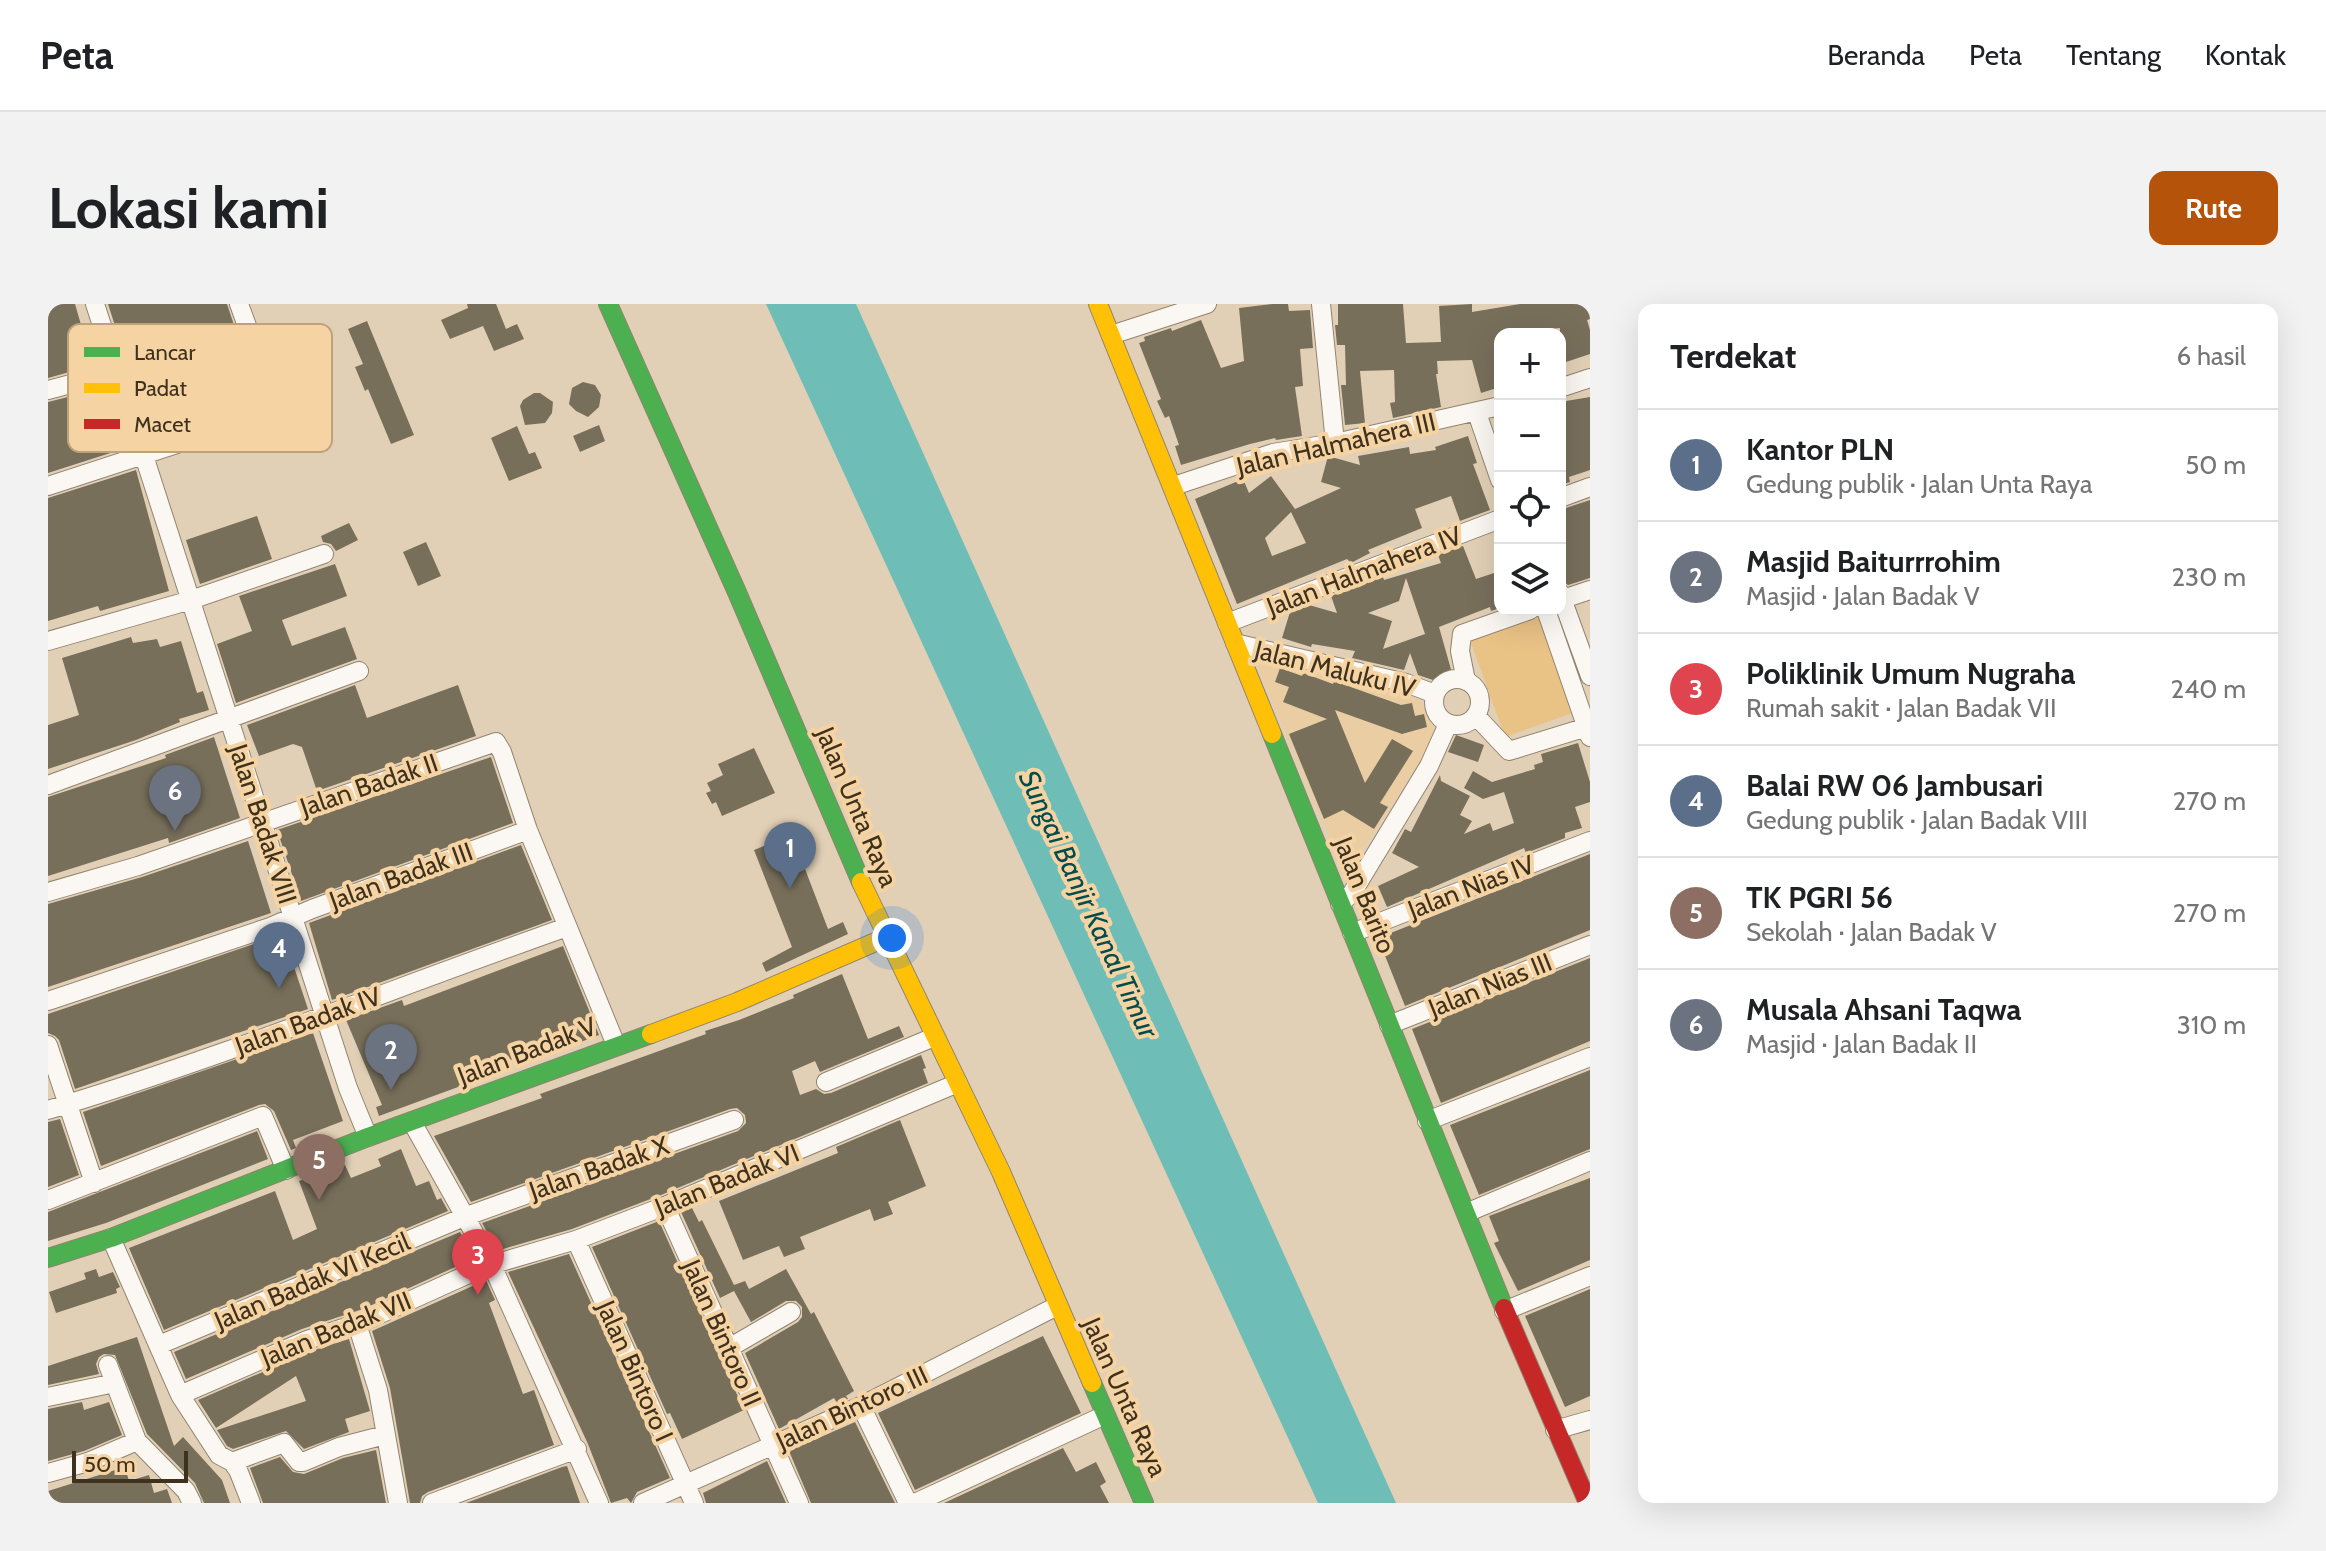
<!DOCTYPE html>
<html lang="id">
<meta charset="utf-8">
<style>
body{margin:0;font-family:Cabin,sans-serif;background:#f2f2f2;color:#202124}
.controls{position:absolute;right:24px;top:24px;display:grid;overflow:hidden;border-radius:16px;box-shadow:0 8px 32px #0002}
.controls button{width:72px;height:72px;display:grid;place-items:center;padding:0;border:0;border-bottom:2px solid #e0e0e0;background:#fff;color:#202124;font:40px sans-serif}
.scale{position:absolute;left:24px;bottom:20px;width:116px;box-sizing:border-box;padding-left:8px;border:4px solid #3e311e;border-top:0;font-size:22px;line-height:28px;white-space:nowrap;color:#3e311e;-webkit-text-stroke:6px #f5d3a3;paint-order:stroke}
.you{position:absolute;left:844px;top:634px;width:28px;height:28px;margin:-20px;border:6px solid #fff;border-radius:50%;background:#1a73e8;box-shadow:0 0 0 12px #1a73e833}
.badge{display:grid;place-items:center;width:52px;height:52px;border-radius:50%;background:#b45309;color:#fff;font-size:26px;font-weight:700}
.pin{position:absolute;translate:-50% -66px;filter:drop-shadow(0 2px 4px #0008)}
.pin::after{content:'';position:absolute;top:42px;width:28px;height:24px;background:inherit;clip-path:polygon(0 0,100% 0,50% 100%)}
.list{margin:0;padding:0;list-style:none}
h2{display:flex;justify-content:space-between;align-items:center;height:104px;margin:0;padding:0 32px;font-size:34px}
h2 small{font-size:26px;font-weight:400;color:#757577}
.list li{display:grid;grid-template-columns:52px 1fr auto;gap:24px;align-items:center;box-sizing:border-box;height:112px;padding:0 32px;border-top:2px solid #e0e0e0}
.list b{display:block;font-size:30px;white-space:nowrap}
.list p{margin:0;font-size:26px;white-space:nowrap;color:#757577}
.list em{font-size:26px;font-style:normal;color:#757577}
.icon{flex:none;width:44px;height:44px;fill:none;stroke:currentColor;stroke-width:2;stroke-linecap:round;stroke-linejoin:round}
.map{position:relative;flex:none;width:1542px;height:1199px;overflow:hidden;border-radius:16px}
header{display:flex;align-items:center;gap:48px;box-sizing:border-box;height:112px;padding:0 40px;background:#fff;border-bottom:2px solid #e0e0e0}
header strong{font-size:38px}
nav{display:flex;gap:44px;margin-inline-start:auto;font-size:28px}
.intro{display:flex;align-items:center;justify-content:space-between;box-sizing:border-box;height:192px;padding:0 48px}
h1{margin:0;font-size:56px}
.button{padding:20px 36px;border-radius:16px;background:#b45309;color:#fff;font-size:28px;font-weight:700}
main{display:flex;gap:48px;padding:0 48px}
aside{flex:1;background:#fff;border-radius:16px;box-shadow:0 8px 32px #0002}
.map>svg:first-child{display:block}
</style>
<header>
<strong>Peta</strong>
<nav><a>Beranda</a><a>Peta</a><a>Tentang</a><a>Kontak</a></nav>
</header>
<div class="intro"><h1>Lokasi kami</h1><a class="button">Rute</a></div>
<main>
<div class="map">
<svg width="1542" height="1199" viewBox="0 0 1542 1199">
<rect width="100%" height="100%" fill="#e2d0b6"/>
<path fill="#eacda3" d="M1204,349l169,47 16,36 -91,140z"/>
<path fill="#e9c286" d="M1495,310l35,97 -73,26 -35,-97z"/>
<path fill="#6ebdb7" d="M718,0h90l540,1199h-78z"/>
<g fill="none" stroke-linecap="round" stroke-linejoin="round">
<path stroke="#6ebdb7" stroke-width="28" d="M1016,545l38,82"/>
</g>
<path fill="#786f5b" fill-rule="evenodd" d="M0,0h27l9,31 8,-2 10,30 -54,15z
M60,0h119l8,24 -110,29z
M419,0h29l10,25 11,-5 7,15 -30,12 -11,-25 -33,13 -9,-19 27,-12z
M1225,0h15l1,7 21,-1 3,38 -13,1 3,37 -8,1 7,49 -26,4 -1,-2 -25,6 -69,21 -6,-19 4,-1 -10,-29 -4,2 -8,-17 4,-2 -22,-56 6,-2 -1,-4 27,-9 1,3 29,-11 20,48 23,-7 -5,-53z
M1290,0h65l3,39 35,-1 -2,-36 33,-2v8l48,-8h70v15l-3,1 3,10v24l-30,10v-36l-60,6v53l-19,6 -9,-33 -35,1 1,13h-2l5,33 -48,11 -3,-15 5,-1 -1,-32 -34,1 5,52 -20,2 -4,-40h5l-1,-40h-8l-2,-20h3z
M319,17l47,114 -23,9 -23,-55 -3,2 -10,-24 8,-3 -15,-35z
M535,78l12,3 6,10 -2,12 -11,10 -12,-6 -7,-7 3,-16z
M59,83l9,31h3l10,29 -81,26v-71z
M486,89h6l13,9 -1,11 -7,10 -20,2 -5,-19 3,-6z
M1542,93v73l-21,7 1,5 -10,3v-83z
M551,121l6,16 -25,11 -7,-16z
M469,122l12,28 6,-2 7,16 -33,13 -18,-43z
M1420,132l9,27 -4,1 17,46 -30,11 -9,-25 -36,13 7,19 -54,22 2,3 -19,10 -4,-4 -110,45 -42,-105 48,-20 6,14 22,-17 24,33 -2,1 48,-22 -20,-6 7,-26 32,9 -2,-9 51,-9 1,7 26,-4 -1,-3zM1243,208l15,31 -34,13 -7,-18z
M88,166l33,121 -69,20 -2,-5 -50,15v-123z
M1542,196v78l-22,7 -5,-4 -3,-6v-65z
M209,212l15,43 -72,25 -14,-44z
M301,219l9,17 -22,11 -5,-7 -8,-2 -2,-6z
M378,238l15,34 -23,10 -15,-34z
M1415,242l13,33 24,-8v37l-9,3 -1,-4 -51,20 13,46 -19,7 -15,-5 -8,-22 -6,17 -52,-12 3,-7 -43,-7 -1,3 -29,-9 8,-26 19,-7 28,8 -6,-17 52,-19 1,3 57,-17 -3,-8zM1358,274l19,56 -42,15 9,-28 -24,-8 31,-12z
M287,260l12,32 -65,24 10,26 53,-19 12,32 -121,44 -19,-59 35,-13 -13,-35z
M83,333l2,6 24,-4 3,8 21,-6 16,52 6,-2 6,19 -30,9 1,3 -44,18 -88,29v-44l31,-10 -17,-57z
M1232,364l22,8 1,-3 30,11 1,-3 67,24 11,-2 3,13 9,-2 3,13 -25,7 -67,-24 30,73 27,-44 21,12 -33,52 8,4 -14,22 -31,-19 -19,9 -35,-85 38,-15 -44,-17 6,-15 -14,-5z
M307,381l12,33 91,-33 18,51 -159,55 -15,-44 -9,-3 -34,12 -12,-31z
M1408,431l28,10 -6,17 -30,-10z
M166,433l26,81 -71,25 -1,-5 -120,38v-79l118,-39 -1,-3z
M1530,439l12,39v20l-15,5 7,21 -17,5v5l-39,15 -2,-5 -137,59 -9,-21 41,-19 -27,-14 13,-24 6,3 29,-57 1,6 29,15 -10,19 12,6 -8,13 26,-11 3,8 21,-8 -10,-31 -21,7 -19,-11 9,-17 19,11 43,-13 -1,-4 9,-3 -2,-8z
M706,444l21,45 -53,23 -6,-14 -4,2 -6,-11 5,-2 -4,-8 16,-8 -5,-11z
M443,453l22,66 -212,78 -24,-71z
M744,531l36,94 15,-7 5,12 -82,38 -4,-9 30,-16 -38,-97z
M200,537l23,72 -223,74v-83l94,-27z
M473,541l31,75 -220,80 -23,-77z
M1542,550v76l-185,76 -27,-68z
M235,630l25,75 -233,80 -16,-49 -4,-4 -7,-3v-19z
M515,642l36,89 -34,13 -1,-3 -26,9 -1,-3 -71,24 3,8 -90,33 -3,-9 6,-2 -36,-85 56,-20 2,6z
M1542,654v83l-149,62 -29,-74z
M794,670l26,65 31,-13 5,11 -84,35 -5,-11 -23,10 8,24 16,-6 8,5 7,-1 90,-38 5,13 -3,1 5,14 -267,112 -89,34 -69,20 -1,-3 -6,2 -14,-25 256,-92 8,-8 -1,-8 -8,-7 -7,1 -259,93 -37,-66 108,-38 -2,-4 166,-60 -1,-3 34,-11 55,-22 -1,-3z
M265,729l30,88 -50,19 3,8 -5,2 -17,-39 -9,-7 -6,1 -158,61 -18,-54z
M1542,766v79l-111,46 -29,-70z
M12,815l19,56 -31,12v-65z
M852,816l26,66 -38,16 5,12 -19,7 -4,-12 -70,28 5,12 -21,8 -5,-11 -36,14 -24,-59 119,-48 -2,-6z
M209,827l11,28 -162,64 -58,18v-29z
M353,845l15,37 13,-5 8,19 4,-2 7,13 -284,119 -35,-82 146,-57 18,49 24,-11 -18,-48 46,-16 6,13 30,-12 -3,-7z
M1542,874v82l-72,31 -24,-48 5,-2 -10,-25z
M644,904l7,14 3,-2 32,65 11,-4 4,8 37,-20 25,45 3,-2 40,79 -8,5 2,3 -11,4 -3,-5 -55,31 -34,-76 53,-31 4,-5v-10l-6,-6h-10l-35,21 -17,-31 -14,7 -39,-86z
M611,917l85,189 -62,29 -12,-26 -3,1 -75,-167z
M412,928l15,26 -112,51 -61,20 -116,50 -12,-27z
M521,950l101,224 -33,14 -6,11 -4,-5 -16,5 -23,-59 -80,-172z
M48,965l3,8 14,-5 7,15 -4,2 1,4 -61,20 -7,-21 37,-13 -2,-6z
M438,976l9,20 -6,3 34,91 11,-4 20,55 -126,47 -6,4 -2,7h-10l-20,-115 -18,-57z
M1542,985v107l-25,11 -40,-91z
M995,1032l38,77 -166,77 -37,-77z
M89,1033l37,109 9,-9 39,43 8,23h-26l-9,-20 -48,-49 -32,-79 -11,-1 -5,3 -3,7 3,10 -51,11v-19z
M301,1035l21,72 -25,8 4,13 -45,17 -18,-18 -53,18 -6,-3 -10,-16 89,-29 -10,-25 -80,52 -18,-28 113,-49z
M34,1098l2,8 25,-8 13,33 -38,16 -36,10v-52z
M807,1118l40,81h-84l-22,-52z
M1015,1144l13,24 20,-10 10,20 -6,4 9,17h-165z
M328,1146l10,53h-123l-13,-35 30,-11 13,15 11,2 39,-16z
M719,1157l19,42h-80l-3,-10z
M519,1162l13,37h-114l96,-36z
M77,1163l4,14 20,-6 5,18 13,-4 5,14h-124v-12z"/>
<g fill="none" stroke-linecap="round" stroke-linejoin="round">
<g stroke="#91846f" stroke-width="20">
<path id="street" d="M47,0l253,784 20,49
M1273,0l14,139
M1063,31l96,-31
M1512,84l30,-10
M0,86l202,-54
M1429,109l23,67
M0,182l230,-75 -39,-107
M1126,182l99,-33 62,-10 165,-37
M1512,194l30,-11
M1512,289l30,83
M1512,296l30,-10
M1498,306l44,127
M1179,319l273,-104
M0,337l143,-41 133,-46
M1187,339l171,40 29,11
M1386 398a23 23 0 1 1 46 0a23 23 0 1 1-46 0Z
M1418,377l-6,-30 2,-17 68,-24
M1428,412l33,35 81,-25
M0,481l311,-114
M0,588l90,-26 358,-124 6,10 26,78 88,215
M1292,600l12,-11 77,-127 19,-42
M1304,629l238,-92
M0,697l222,-74 42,-18 216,-79
M1341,721l201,-80
M0,741l46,138
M778,778l108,-45
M0,806c176,-53 346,-122 519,-183
M1379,817l163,-64
M364,818l79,141 108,240
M0,896l215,-84 23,54
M617,902l134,297
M1418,909l124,-52
M63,934l69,157 39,60 13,7 6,8 13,33
M528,936l118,263
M1456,1007l86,-35
M309,1020l21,66 20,113
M111,1041l305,-128 270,-97
M681,1044l62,-36
M60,1061l29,76 49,50 6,12
M132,1091l127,-55 60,-20 117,-53 92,-27 89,-34 293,-123
M0,1093l67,-14
M813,1102l47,97
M1507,1126l35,-10
M184,1158l52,-19 15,19h4l36,-15 46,-12
M0,1169l40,-11 49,-21
M384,1199l145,-54
M595,1199l218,-97 196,-100
M867,1199l190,-88"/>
</g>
<g stroke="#91846f" stroke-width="20">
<path id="fast" d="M560,0l128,286 125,292
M1224,430l232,574
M0,954l63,-20 257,-101 283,-103
M1044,1079l52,120"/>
</g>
<g stroke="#91846f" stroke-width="20">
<path id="slow" d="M1050,0l174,430
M813,578l140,290 91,211
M603,730l86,-32 150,-65"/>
</g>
<g stroke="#91846f" stroke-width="20">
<path id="jam" d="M1456,1004l84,195"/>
</g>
<use href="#street" stroke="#fbf8f4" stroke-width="18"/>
<use href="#fast" stroke="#4caf50" stroke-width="18"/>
<use href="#slow" stroke="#ffc107" stroke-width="18"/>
<use href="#jam" stroke="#c62828" stroke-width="18"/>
</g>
<g text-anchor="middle" stroke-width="8" stroke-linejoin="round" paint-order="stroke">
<g font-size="26" fill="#3e311e" stroke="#f5d3a3">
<text transform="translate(1288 140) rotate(-13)" y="9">Jalan Halmahera III</text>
<text transform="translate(1316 267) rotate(-21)" y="9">Jalan Halmahera IV</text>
<text transform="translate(1287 365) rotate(14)" y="9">Jalan Maluku IV</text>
<text transform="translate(321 481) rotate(-19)" y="9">Jalan Badak II</text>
<text transform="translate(809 503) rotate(67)" y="9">Jalan Unta Raya</text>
<text transform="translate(215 520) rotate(72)" y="9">Jalan Badak VIII</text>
<text transform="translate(353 572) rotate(-20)" y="9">Jalan Badak III</text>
<text transform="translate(1423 583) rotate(-21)" y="9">Jalan Nias IV</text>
<text transform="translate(1317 591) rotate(68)" y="9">Jalan Barito</text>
<text transform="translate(1442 681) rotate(-22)" y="9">Jalan Nias III</text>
<text transform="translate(260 717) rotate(-20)" y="9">Jalan Badak IV</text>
<text transform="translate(479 747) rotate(-21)" y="9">Jalan Badak V</text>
<text transform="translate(551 864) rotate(-19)" y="9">Jalan Badak X</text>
<text transform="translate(679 876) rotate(-22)" y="9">Jalan Badak VI</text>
<text transform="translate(264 977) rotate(-23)" y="9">Jalan Badak VI Kecil</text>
<text transform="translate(288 1025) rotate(-22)" y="9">Jalan Badak VII</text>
<text transform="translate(674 1029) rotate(66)" y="9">Jalan Bintoro II</text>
<text transform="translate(587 1067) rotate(66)" y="9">Jalan Bintoro I</text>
<text transform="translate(1077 1093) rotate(66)" y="9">Jalan Unta Raya</text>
<text transform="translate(804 1104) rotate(-25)" y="9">Jalan Bintoro III</text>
</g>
<g font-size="28" font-style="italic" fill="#014c4d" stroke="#f5d3a3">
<text transform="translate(1041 600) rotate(65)" y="10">Sungai Banjir Kanal Timur</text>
</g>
</g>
<rect x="20" y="20" width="264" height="128" rx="12" fill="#f5d3a3" stroke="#bea27b" stroke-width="2"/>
<rect x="36" y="43" width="36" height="10" fill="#4caf50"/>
<rect x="36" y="79" width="36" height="10" fill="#ffc107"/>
<rect x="36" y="115" width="36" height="10" fill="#c62828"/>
<g font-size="22" fill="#3e311e">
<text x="86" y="56">Lancar</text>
<text x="86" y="92">Padat</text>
<text x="86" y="128">Macet</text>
</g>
</svg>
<div class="controls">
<button>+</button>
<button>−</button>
<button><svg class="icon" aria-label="locate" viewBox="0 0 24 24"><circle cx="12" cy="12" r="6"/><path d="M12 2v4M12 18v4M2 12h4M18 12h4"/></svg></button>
<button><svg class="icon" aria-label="layers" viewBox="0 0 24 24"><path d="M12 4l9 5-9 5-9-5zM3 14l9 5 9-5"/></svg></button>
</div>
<div class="scale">50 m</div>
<div class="you"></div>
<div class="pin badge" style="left:742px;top:584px;background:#5c6f8a">1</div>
<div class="pin badge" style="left:343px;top:786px;background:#6b7280">2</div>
<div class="pin badge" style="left:430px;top:991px;background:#e0444e">3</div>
<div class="pin badge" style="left:231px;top:684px;background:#5c6f8a">4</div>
<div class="pin badge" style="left:271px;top:896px;background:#8d6e63">5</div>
<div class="pin badge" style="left:127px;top:527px;background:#6b7280">6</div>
</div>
<aside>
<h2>Terdekat<small>6 hasil</small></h2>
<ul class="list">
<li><span class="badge" style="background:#5c6f8a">1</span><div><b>Kantor PLN</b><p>Gedung publik · Jalan Unta Raya</p></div><em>50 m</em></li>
<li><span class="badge" style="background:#6b7280">2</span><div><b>Masjid Baiturrrohim</b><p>Masjid · Jalan Badak V</p></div><em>230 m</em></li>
<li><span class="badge" style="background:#e0444e">3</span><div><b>Poliklinik Umum Nugraha</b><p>Rumah sakit · Jalan Badak VII</p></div><em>240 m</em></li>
<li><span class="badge" style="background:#5c6f8a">4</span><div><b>Balai RW 06 Jambusari</b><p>Gedung publik · Jalan Badak VIII</p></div><em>270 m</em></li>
<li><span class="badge" style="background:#8d6e63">5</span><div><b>TK PGRI 56</b><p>Sekolah · Jalan Badak V</p></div><em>270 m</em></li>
<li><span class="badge" style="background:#6b7280">6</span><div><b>Musala Ahsani Taqwa</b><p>Masjid · Jalan Badak II</p></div><em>310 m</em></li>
</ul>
</aside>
</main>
